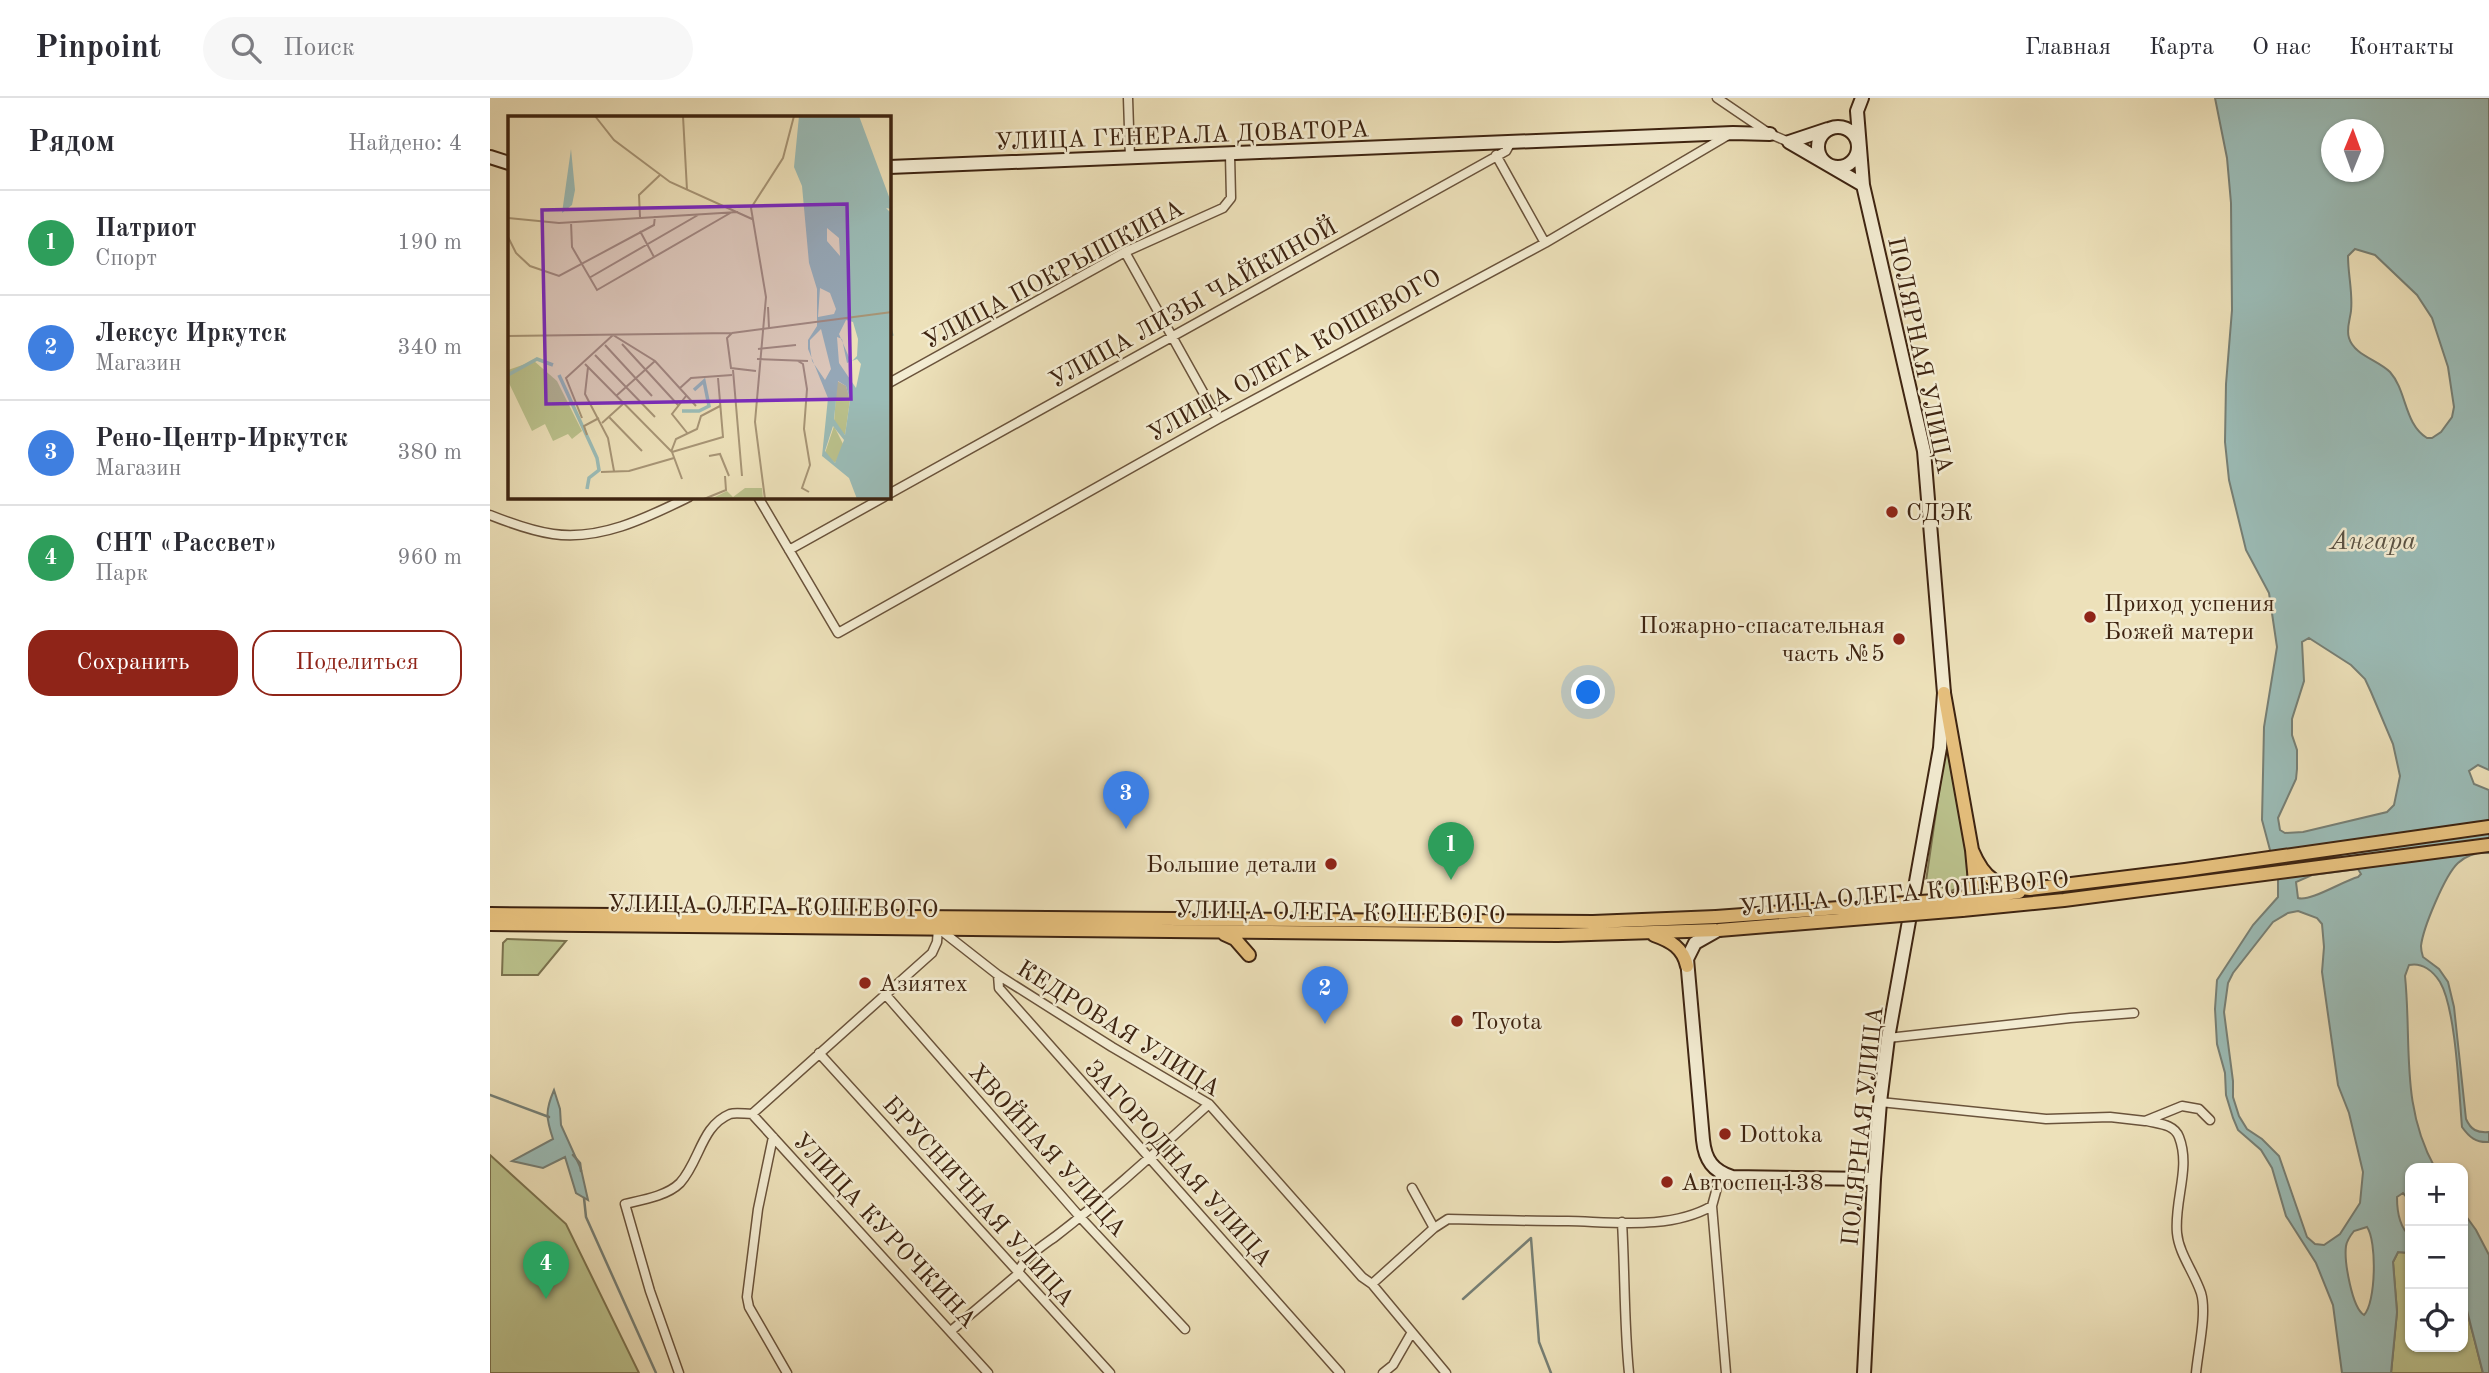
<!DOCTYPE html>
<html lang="ru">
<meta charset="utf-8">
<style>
body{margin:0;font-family:"Old Standard TT",serif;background:#f7f7f7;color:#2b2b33}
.controls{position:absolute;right:21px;bottom:21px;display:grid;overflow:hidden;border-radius:14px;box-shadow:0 2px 5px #0004}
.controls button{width:63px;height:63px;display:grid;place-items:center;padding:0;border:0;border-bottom:2px solid #e1e1e2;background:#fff;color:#2b2b33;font:35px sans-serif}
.compass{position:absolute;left:1831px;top:21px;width:63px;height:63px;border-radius:50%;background:#fff;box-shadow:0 2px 5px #0004;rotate:1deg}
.you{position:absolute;left:1099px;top:595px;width:24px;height:24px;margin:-18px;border:5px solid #fff;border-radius:50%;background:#1a73e8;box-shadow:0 0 0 10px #1a73e833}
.badge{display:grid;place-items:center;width:46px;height:46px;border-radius:50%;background:#8f2418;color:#fff;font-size:23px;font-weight:700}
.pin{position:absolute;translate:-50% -58px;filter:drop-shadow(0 2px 4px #0008)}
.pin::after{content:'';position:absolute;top:37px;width:24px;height:21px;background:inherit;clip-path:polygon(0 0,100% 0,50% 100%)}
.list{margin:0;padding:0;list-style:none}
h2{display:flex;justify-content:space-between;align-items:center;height:91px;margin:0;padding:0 28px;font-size:30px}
h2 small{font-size:23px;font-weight:400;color:#7c7c81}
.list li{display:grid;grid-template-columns:46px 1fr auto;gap:21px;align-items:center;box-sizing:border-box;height:105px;padding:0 28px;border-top:2px solid #e1e1e2}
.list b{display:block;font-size:26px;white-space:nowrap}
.list p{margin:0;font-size:23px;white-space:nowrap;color:#7c7c81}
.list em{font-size:23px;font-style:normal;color:#7c7c81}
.actions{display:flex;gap:14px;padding:21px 28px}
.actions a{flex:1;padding:16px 0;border:2px solid #8f2418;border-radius:21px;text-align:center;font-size:24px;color:#8f2418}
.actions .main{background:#8f2418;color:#fff}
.icon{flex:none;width:38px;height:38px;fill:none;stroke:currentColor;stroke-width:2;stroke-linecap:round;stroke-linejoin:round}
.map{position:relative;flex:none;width:1999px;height:1275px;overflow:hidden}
header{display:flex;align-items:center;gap:42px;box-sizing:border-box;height:98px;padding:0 35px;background:#fff;border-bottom:2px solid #e1e1e2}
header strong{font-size:33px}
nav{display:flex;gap:38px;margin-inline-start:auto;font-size:24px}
.search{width:490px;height:63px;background:#f7f7f7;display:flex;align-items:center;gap:18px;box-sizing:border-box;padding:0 24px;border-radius:38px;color:#7c7c81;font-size:26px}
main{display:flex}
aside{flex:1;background:#fff}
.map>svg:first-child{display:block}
</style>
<header>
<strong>Pinpoint</strong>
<div class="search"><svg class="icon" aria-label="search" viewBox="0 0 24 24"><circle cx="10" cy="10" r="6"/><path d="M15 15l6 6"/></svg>Поиск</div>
<nav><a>Главная</a><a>Карта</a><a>О нас</a><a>Контакты</a></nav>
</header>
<main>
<aside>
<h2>Рядом<small>Найдено: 4</small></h2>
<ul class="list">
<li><span class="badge" style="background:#2e9e5b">1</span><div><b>Патриот</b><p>Спорт</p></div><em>190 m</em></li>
<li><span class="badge" style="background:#3f7fe0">2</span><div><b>Лексус Иркутск</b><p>Магазин</p></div><em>340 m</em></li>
<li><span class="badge" style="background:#3f7fe0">3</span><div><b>Рено-Центр-Иркутск</b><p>Магазин</p></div><em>380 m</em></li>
<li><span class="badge" style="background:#2e9e5b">4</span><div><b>СНТ «Рассвет»</b><p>Парк</p></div><em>960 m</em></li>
</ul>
<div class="actions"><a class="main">Сохранить</a><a>Поделиться</a></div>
</aside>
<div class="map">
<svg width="1999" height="1275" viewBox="0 0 1999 1275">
<rect width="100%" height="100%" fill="#ede1ba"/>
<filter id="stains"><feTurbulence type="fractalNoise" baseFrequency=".00286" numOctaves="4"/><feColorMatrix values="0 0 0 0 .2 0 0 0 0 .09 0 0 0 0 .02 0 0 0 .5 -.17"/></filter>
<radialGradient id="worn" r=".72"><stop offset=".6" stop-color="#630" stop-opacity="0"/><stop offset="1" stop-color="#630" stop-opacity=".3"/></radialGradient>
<path fill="#bbc28d" stroke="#7c734f" stroke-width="2" d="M1455,652l3,2 21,116 -4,17 -14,6 -25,-10z
M17,841l58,2h1l-28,34h-36l1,-32z
M0,1057l76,69 73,149h-149z
M1908,1154l12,1v94h53v-52l20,78h-92l6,-61 -4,-50z"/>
<path fill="#9bbcb7" stroke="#767f75" stroke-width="2" fill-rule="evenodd" d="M1725,0h274v672l-11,-5 -9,6 5,13 15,6v63c-12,-1 -22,2 -31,10 -13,12 -35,65 -37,83 0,2 1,8 2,11l16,12 9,13 6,25 12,112c5,11 11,14 23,13v10c-13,1 -20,-5 -27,-15 -3,-34 -6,-118 -22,-145 -7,-11 -18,-20 -31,-17l-4,11c7,68 -5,129 30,192h-25v33l-7,-8 -6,4c0,13 2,30 13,39v17l-12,-1 -5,10 4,50 -6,61h-49l-9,-68 -17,-42 -30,-47 -14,-48 -11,-18 -23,-20 -5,-12 -7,-23 -1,-22 -8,-29 -2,-35 2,-29 36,-55 25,-28v-17l-16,-60 2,-93 13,-80 -8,-54 -23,-43 -17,-70 -4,-38 1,-58 6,-74 -1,-107 -4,-45zM1842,32h42v42h-42zM1865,151l20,6 42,40 15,23 16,49 6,40 -2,10 -11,15 -9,6h-5c-23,-14 -20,-47 -37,-66 -12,-12 -36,-17 -41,-34 -3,-9 1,-18 2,-27 2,-18 -3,-36 -3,-55zM1819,540l42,27 14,14 6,13 22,52 7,32 -6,29 -7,7 -84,20 -18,1 -5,-3 -2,-12 18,-39 1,-10v-19l-5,-15v-16l12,-38 -2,-39zM1868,771l3,5 -3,3c-15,4 -48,25 -60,21l-2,-16 16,-7zM1808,813l19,7 5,6 2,23 -2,25 16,113 11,28 14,59 -3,31 -20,31 -16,11 -9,-1 -8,-7 -28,-81 -17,-17 -15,-10 -8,-13 -6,-19v-16l-9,-69 4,-29 5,-10 40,-51 15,-9zM1877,1129c10,14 9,76 -3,88 -12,-7 -20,-54 -18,-69 1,-6 4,-10 8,-15z
M64,992l6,19 1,16 20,44 7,31 -12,-7 -11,-36 -22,11 -31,-7 41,-22c-7,-21 -8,-28 1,-49z
M1973,1114l13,18 13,25v118h-6l-20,-78z"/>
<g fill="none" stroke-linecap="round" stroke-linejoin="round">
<path stroke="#767f75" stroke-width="2.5" d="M0,997l59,22
M83,1057l7,8 1,8
M94,1100l2,19 70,156
M973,1201l68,-61 8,104 12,31"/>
<g stroke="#6a533b" stroke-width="11">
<path id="street" d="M638,0l2,60
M1227,0l53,36 19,8
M1006,57l49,88
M635,154l93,167
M399,285l236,-131 98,-44 8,-10 -1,-43
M399,396l617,-343 5,-9
M268,399l80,136 380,-214 327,-176 185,-109
M0,417c20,8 42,16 63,19 48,7 95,-17 136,-37
M299,452l95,-53
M508,877l1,13 341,385
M395,896l195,223 105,112
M1398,940l182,-20 64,-5
M329,955l291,320
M1390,1004l166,17 64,-2 35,4 37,-15 17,3 11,11
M262,1016l180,-161 5,-11 1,-14 60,47 114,72 97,57 153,173 10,7 74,89
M262,1016l236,259
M1657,1023c12,3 27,3 32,16 12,31 -5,63 -2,96 2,21 17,39 24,60 6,20 -3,58 -5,80
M283,1039l-15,72 -11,88 2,10 38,66
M1231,1075l-9,33 14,167
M922,1090l22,40
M1132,1124c3,51 2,101 7,151
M882,1186l62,-56 14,-9c40,1 80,2 120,2 46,1 102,9 144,-15
M462,1232l66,-56c3,-15 26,-29 38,-38 53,-41 103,-87 153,-132
M189,1275l-29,-82 -25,-87c17,-4 42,-8 55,-21 20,-22 21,-57 50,-69 6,-2 15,0 22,0
M893,1275l10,-8 19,-33"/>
</g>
<g stroke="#3e2411" stroke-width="16">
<path id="secondary" d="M1372,0l-5,13 6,74 61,266 20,242 -4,55 -52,290 -8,64 -6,77 -10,194
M1328 49a20 20 0 1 1 40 0a20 20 0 1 1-40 0Z
M1299,44l74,43
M1299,44l39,-13
M0,59l19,6
M399,69l844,-34 37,1
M1228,832l-23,13 -8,16 16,181c2,20 10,31 29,37l142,2"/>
</g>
<g stroke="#3e2411" stroke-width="16">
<path id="primary" d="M1454,595l28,157 3,32 -4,11 -10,6
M1482,752c13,31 25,36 58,39l155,-19 304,-43
M1474,801l55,-7
M1472,812l102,-10 425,-55
M0,816l1103,8 123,-5
M0,826l1068,11 161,-5
M734,836l11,5 14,16
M1164,837c17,6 29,13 33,31"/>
</g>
<use href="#street" stroke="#f3ecd2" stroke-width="8"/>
<use href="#secondary" stroke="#f3ecd2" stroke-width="12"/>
<use href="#primary" stroke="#e6c07d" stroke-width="12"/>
<g stroke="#3e2411" stroke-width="16" stroke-linecap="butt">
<path id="primary-bridge" d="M1226,819l245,-18
M1229,832l243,-20"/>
</g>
<use href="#primary-bridge" stroke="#e6c07d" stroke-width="12"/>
</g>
<g fill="#8f2418" stroke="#f3ecd2" stroke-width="2.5">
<circle cx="1402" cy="414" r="7"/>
<circle cx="1600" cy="519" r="7"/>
<circle cx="1409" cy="541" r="7"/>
<circle cx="841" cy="766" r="7"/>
<circle cx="375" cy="885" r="7"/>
<circle cx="967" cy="923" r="7"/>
<circle cx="1235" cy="1036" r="7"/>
<circle cx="1177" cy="1084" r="7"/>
</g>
<g text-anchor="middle" stroke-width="5" stroke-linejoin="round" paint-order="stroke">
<g font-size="24" fill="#3e2411" stroke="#f3ecd2">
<text transform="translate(692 37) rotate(-2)" y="8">УЛИЦА ГЕНЕРАЛА ДОВАТОРА</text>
<text transform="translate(563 176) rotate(-28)" y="8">УЛИЦА ПОКРЫШКИНА</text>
<text transform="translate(703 205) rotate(-29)" y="8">УЛИЦА ЛИЗЫ ЧАЙКИНОЙ</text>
<text transform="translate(804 257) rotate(-29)" y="8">УЛИЦА ОЛЕГА КОШЕВОГО</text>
<text transform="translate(1431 257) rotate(78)" y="8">ПОЛЯРНАЯ УЛИЦА</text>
<text transform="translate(1414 795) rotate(-5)" y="8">УЛИЦА ОЛЕГА КОШЕВОГО</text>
<text transform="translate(283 808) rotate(1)" y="8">УЛИЦА ОЛЕГА КОШЕВОГО</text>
<text transform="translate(850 814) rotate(1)" y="8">УЛИЦА ОЛЕГА КОШЕВОГО</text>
<text transform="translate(629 930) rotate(32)" y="8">КЕДРОВАЯ УЛИЦА</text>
<text transform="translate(1372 1028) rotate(-84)" y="8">ПОЛЯРНАЯ УЛИЦА</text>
<text transform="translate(558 1052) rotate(48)" y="8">ХВОЙНАЯ УЛИЦА</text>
<text transform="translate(689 1065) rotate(48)" y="8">ЗАГОРОДНАЯ УЛИЦА</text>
<text transform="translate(489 1103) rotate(48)" y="8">БРУСНИЧНАЯ УЛИЦА</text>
<text transform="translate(395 1132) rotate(47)" y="8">УЛИЦА КУРОЧКИНА</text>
</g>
<g font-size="24" fill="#3e2411" stroke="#f3ecd2" text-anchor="start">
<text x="1416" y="422">СДЭК</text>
<text x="1614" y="513">Приход успения<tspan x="1614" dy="28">Божей матери</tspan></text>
<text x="1395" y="535" text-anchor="end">Пожарно-спасательная<tspan x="1395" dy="28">часть №5</tspan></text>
<text x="827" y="774" text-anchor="end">Большие детали</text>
<text x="389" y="893">Азиятех</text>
<text x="981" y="931">Toyota</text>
<text x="1249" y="1044">Dottoka</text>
<text x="1191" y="1092">Автоспец138</text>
</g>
<g font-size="26" font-style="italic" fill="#5a5243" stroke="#f3ecd2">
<text x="1883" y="451">Ангара</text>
</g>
</g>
<g transform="translate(18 18)">
<rect width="383" height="383" fill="#ede1ba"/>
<path d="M26,245l23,20 25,50 -10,8 -4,-5 -15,7 -8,-17 -13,7 -24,-50v-11zM329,265l9,5 4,14 -5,35 -11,-12zM326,310l10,20 -9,17 -10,-10zM237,372h17l1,11h-52l16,-8 6,6z" fill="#bbc28d"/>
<path d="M291,0h60l32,86v7l-5,-1 6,6 -1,285h-34l-8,-21 -27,-22 6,-58 -20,-49v-9l9,-14v-37l-8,-26 -7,-77 -8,-19zM319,112l12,10 1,18 -13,-15zM312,172l10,5 6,16 -2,5 -16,3zM338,204l7,2 5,17 -1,17 -6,6 -12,-28zM313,213l10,40 -6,11 -13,-19 -2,-14v-7zM329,221l5,2 5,24 10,-4 4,5 -5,24 -17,-25zM330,265l8,5 4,14 -5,35 -11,-16zM325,310l11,14 -9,23 -10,-12zM63,33l4,41 -3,15 -10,8z" fill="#9bbcb7" fill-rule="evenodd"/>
<path fill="none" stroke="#9bbcb7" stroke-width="3.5" d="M327,0l57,220M0,259l29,-16 16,6M51,259l38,83 2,12 -10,8 -2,11M174,295h17l10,-5 -5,-25 -10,9"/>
<path fill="none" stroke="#a79576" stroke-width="2" d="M87,0l19,24 56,42 82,37M175,0l4,74M132,101l-1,-22 21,-20M0,102l51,5 179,-11M63,106l1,25 25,43 135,-78M132,115l14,26M0,121l8,16 14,13 29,10 95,-51 1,-9M81,162l109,-63M260,191l1,21M224,217l-5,5 4,30 25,3M0,220l224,-3 160,-21M114,228l56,61M97,229l47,51M250,233l38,-4M87,239l60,62M249,243l51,2M290,245l5,3 4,25 -3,40 6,36 -8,23 7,4M77,248l87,88 10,27M80,251l-3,27 23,44 6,33M225,254l9,106M172,272l11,-10 41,-3M108,280l39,-35M178,280l-14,18 16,20M101,301l33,34M74,302l-16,-40 47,-43 42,26 41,45M94,307l21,-19M79,319l-3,-9 15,-8M163,336l5,-13 21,-10 4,-13 19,-10M164,336l51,-15 -5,-59M201,340l11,-2 9,22M93,356l28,-1 45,-13M196,383l22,-9 -1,-14M257,383l-10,-77 11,-125 -15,-89 32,-50 11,-42"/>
<path fill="#7b2cbf" fill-opacity="0.15" stroke="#7b2cbf" stroke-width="3.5" d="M339,88l4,195 -305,5 -4,-194z"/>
<rect width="383" height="383" fill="none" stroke="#3e2411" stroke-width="3.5"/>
</g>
<rect width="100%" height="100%" filter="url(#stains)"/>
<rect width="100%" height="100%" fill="url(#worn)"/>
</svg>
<div class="controls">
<button>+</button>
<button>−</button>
<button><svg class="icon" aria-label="locate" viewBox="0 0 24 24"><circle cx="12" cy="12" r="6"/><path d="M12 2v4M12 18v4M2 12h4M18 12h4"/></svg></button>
</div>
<svg class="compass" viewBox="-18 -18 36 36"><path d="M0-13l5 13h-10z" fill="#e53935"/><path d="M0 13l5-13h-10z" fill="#7c7c81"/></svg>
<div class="you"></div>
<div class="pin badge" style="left:961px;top:782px;background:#2e9e5b">1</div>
<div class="pin badge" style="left:835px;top:926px;background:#3f7fe0">2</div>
<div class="pin badge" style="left:636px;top:731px;background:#3f7fe0">3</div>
<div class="pin badge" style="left:56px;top:1201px;background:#2e9e5b">4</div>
</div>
</main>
